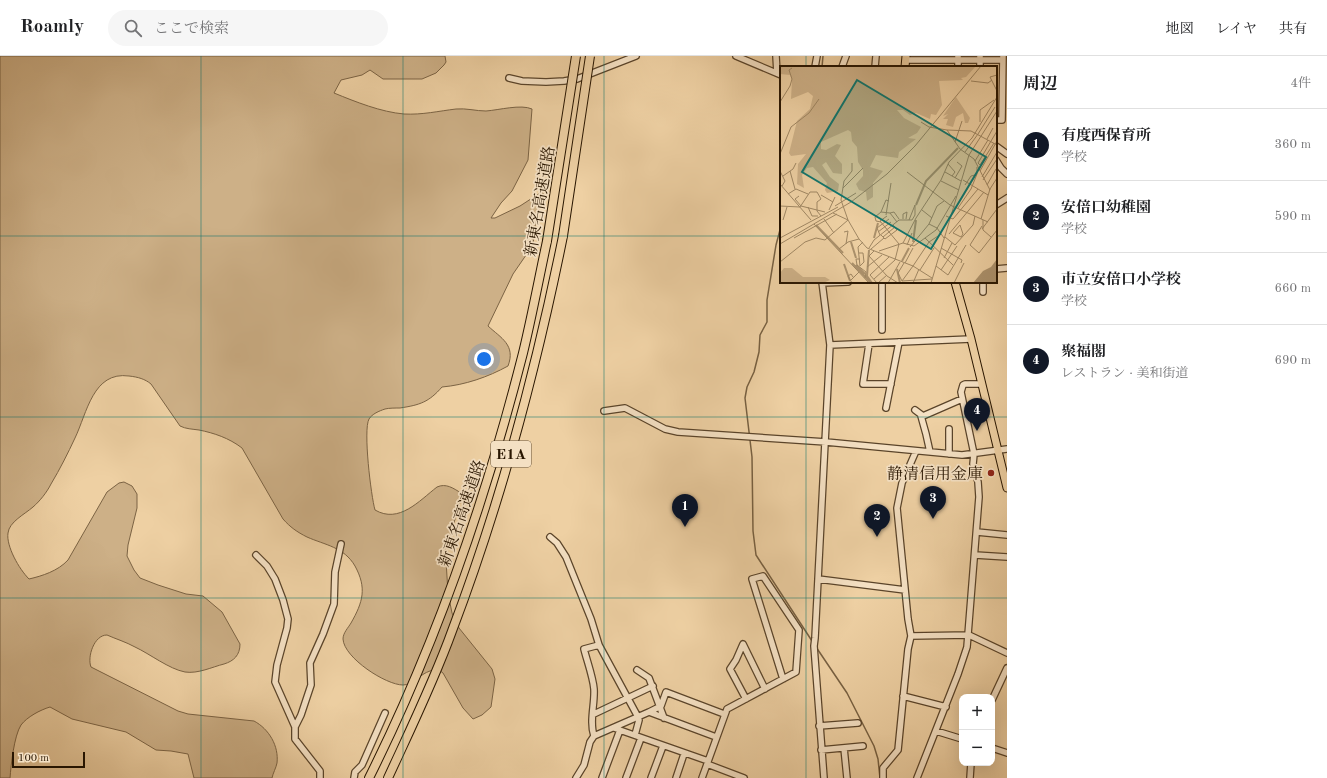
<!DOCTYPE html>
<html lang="ja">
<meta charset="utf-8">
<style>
body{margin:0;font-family:"Old Standard TT","Noto Serif JP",serif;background:#f6f6f6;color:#202124}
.controls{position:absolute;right:12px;bottom:12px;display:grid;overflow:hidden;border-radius:8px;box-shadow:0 4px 16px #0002}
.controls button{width:36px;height:36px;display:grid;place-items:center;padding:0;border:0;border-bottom:1px solid #e0e0e0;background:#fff;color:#202124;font:20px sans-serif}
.scale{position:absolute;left:12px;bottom:10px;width:73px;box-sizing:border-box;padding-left:4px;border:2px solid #291601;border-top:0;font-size:11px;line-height:14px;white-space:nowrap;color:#291601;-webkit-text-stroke:3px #f4e0c3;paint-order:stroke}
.you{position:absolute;left:484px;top:303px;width:14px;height:14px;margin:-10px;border:3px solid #fff;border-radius:50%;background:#1a73e8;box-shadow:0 0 0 6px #1a73e833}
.badge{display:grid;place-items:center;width:26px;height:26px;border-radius:50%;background:#111827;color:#fff;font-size:13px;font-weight:700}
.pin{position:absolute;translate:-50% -33px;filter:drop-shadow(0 1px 2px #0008)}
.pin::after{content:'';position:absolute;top:21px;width:14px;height:12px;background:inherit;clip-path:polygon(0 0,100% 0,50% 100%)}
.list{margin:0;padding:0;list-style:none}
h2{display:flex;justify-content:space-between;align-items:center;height:52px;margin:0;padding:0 16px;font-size:17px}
h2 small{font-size:13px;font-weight:400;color:#757577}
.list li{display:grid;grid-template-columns:26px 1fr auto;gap:12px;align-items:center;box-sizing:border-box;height:72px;padding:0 16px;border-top:1px solid #e0e0e0}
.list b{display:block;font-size:15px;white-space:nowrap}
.list p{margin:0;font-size:13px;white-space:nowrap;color:#757577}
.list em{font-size:13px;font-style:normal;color:#757577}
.icon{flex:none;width:22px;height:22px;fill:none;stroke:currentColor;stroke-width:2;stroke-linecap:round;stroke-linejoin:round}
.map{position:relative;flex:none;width:1007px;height:722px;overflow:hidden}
header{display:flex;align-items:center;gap:24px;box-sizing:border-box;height:56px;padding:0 20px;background:#fff;border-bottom:1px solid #e0e0e0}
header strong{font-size:19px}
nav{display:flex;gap:22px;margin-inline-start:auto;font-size:14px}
.search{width:280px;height:36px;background:#f6f6f6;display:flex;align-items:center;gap:10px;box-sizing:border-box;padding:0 14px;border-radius:22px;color:#757577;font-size:15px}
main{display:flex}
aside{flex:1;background:#fff}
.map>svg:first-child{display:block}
</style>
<header>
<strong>Roamly</strong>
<div class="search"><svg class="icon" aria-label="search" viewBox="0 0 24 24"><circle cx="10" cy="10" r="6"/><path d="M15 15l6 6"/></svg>ここで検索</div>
<nav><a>地図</a><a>レイヤ</a><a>共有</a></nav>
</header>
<main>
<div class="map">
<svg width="1007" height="722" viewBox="0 0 1007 722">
<rect width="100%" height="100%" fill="#eed0a3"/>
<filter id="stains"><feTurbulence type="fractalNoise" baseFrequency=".005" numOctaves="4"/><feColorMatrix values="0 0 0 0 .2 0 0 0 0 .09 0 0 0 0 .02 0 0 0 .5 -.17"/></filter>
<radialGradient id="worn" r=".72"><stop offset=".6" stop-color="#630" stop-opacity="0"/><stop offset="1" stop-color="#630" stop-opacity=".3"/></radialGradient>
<path fill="#cdb087" stroke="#7b6344" d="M0,0h445l1,6 -2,3 -8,8 -14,6h-39l-13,-9 -8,5 -21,5 -7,13c22,9 47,19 70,21 18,1 35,-3 52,-5 10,-1 20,2 30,2 13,-1 35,-7 46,-2l-4,51 -16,31 -11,12 -10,15h4l25,-12 20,-13h3v7l-7,18 -3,27 -20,29 -25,52c13,12 28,19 20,40 -20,11 -43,19 -66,21 -13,15 -22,18 -42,21 -5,0 -11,0 -15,1 -6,2 -13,5 -16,10 -6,11 2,77 6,91 24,14 44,-9 62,-23 9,-4 16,1 24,6v6l-10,34 -6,11 3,49 4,20 7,15 33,41 3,10 -4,28 -9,8 -9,4 -10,-11 -20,-35 -4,-3c-3,0 -7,0 -9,1 -10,3 -17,14 -27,14 -17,0 -59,-27 -60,-46 0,-6 5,-11 8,-16 12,-21 16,-35 4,-57 -11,-19 -30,-21 -48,-29 -10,-5 -17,-10 -24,-18l-41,-71c-13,-10 -28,-15 -43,-18 -7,-1 -13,-1 -19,-4l-29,-42c-6,-5 -13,-7 -22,-8 -36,-5 -42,37 -54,62 -7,15 -15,31 -24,46 -4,8 -11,17 -18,23 -8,7 -24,15 -25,26 -2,13 11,36 21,46 13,-3 29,-8 39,-19l39,-68 12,-9 5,-1 8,4 5,8v14l-9,37 -1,11 7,14 6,8 18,7 28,9 17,2 19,16 18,32c0,11 -6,17 -16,20 -12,3 -26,10 -39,8 -16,-3 -35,-18 -50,-25 -9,-5 -19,-8 -28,-12 -13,0 -20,22 -16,32l87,44 10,3 66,7c15,8 25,25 23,42 -1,5 -4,10 -5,15h-78l-6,-24 -17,-3 -15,-1 -30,-18 -54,-13 -22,-12c-10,3 -23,10 -29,18 -7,11 -10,40 -11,53h-10z"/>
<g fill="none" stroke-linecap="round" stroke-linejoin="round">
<path stroke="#776041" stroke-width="1.5" d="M822,11l1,-11
M781,170l-5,19 -9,55v22l-7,13 -1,17 -5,20 -7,15 -2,11 7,59 1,74 3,24 56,86
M816,591l31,46 27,53 4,13 2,19"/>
<g stroke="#5a442a" stroke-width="8">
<path id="minor" d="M736,0l45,19
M776,0l1,17
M980,0v11
M906,4h97
M815,11l2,-11
M842,11l4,-11
M875,11l1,-11
M958,11v-11
M509,22l13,3 24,1 18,-1 13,-2 59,-23
M996,64h6l1,-64
M996,90l11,8
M996,104l5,8 6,6
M996,149l11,-7
M996,213l11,-1
M822,226l8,63 -15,293 -1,8 10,132
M882,226v48
M983,226v10
M822,227l26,-1
M869,288l-6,40h28
M830,289l141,-6
M886,352l13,-66
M915,354l8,6 39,-17
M604,355l21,-3 40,21 13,3 148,10 136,13 45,-6
M921,360l5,18 4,18
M949,373v25
M977,476l30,3
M550,481l7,6 9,14 25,62 8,26 39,72 1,3 -4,15
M256,499l11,11 8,13 8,21 5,19 -1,9 -10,37 -2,17 20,45v12l25,32v7
M975,499l32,2
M818,523l87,11
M911,580l58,-1 38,18
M637,614l12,8 15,40
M903,640l43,11
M746,643l-16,-30 6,-9 7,-16 22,45
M992,644l15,-32
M649,656l12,-6 5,-14 58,22
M594,658l59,-28
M819,670l39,-3
M295,671l6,-12 10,-30 -1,-22 13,-29 11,-30 1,-32 6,-28
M614,672l94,33
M936,675l26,8
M594,680c-5,-15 1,-32 0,-47 -1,-12 -7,-28 -10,-40l15,-4
M844,692l3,30
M992,692l15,5
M821,694l42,-4
M707,708l37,14
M354,722l1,-6 7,-7 23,-52
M576,722l8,-13 6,-23 4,-6 55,-24 67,25
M602,722l18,-48
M626,722l15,-40
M651,722l12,-32
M676,722l8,-24
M702,722l25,-69 69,-37 3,-42 -36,-54 -11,3 31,100
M883,722v-10l15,-18 10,-101 3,-13 -3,-17 -11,-111 5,-25 14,-32
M917,722l41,-104 9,-27 12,-150 -1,-15 -5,-18 1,-10 -13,-62 2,-7 2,-1h17
M970,722l1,-15"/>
</g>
<g stroke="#291601" stroke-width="9">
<path id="major" d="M905,11l1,-11
M955,226l16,57 36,149"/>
</g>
<g stroke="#291601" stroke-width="10">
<path id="highway" d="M369,722c67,-134 117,-279 154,-425 9,-37 16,-75 24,-112
M388,722c22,-48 46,-97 64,-147 49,-129 84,-261 111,-395"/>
</g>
<use href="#minor" stroke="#f4e0c3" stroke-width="5.5"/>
<use href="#major" stroke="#eed0a3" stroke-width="7"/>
<use href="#highway" stroke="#eed0a3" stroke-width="8"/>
<g stroke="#291601" stroke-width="10" stroke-linecap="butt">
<path id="highway-bridge" d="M563,180l27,-180
M547,185l29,-185"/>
</g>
<use href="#highway-bridge" stroke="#eed0a3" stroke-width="8"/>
</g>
<path fill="none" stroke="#0f766e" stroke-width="1" stroke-opacity="0.55" d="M201,0v722M403,0v722M604,0v722M806,0v11M0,180h781M996,180h11M806,226v496M0,361h1007M0,542h1007"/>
<circle fill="#8f2418" stroke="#f4e0c3" stroke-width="1.5" cx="991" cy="417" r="4"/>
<g text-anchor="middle" stroke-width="3.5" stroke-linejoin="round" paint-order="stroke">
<rect fill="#f4e0c3" stroke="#66533b" stroke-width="1" x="491" y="385" width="40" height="26" rx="3"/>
<g font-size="15" font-weight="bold" fill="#291601">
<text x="511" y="403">E1A</text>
</g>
<g font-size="16" fill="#291601" stroke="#f4e0c3">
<text transform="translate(539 145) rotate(-80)" y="6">新東名高速道路</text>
<text transform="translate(461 457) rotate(-71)" y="6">新東名高速道路</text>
</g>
<g font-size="16" fill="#291601" stroke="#f4e0c3" text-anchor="end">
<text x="983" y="423">静清信用金庫</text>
</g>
</g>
<g transform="translate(780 10)">
<rect width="217" height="217" fill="#eed0a3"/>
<path d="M0,0h196l-10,11 -5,1 2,2 -24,1 3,24 -6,10 -5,-1 -1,5 -14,-6 -6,2 -7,-5h-6l7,8 17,9 -4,6 -9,5 8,1 -17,13 -1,6 -22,-3 -6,12 13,4 -10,12v14l-6,4 -1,-9 -7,-2 -3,-6 7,-8v-6l-5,-8 -1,-15 -5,-6 -1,-9 -3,-2 -27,12v7l5,1 11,-6 4,1 -6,11 7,8v10l-9,-1 -7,-11 -4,3 8,12 9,7 -1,7 -11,2 -2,-3 2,-7 -14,-16 -6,1 -5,7 2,13 -7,-4 1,-20 8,-10 -15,2 -2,-3 8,-32 13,-12 3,-13 -5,-4 -17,7 1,-19 -2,-5 -10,-1zM176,31l14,21 -2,5h-3l-2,-10 -7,4 -3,10 -7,-2 2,-6h-5l5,-5 -5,2zM4,202h8l11,9h22l5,3 -7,3h-43v-10z" fill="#cdb087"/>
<path d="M217,193v24h-24l10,-12 8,-4z" fill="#ab916c"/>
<path fill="none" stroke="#ab916c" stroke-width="2" d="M136,139l10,-24 32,-33M36,159l27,28M94,172l4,-15M71,176l5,16M133,176l3,-22M89,184l-2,26 5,7M122,195l7,-13M72,197l19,20M64,198l6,17M76,199l9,9M117,203l3,14"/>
<path fill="none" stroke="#9f8662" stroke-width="1" d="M217,9l-7,2 7,14M191,15l17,2 4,-3M0,36l10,-16 2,-7 -3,-9 3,-2M141,56l8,5 18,3 24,1 26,14M200,56v-12l14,-10M167,64l13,19 14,10 16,31M198,68l17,-27M207,73l6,-11M175,76l7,-21M185,86l13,-18M0,88l11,-27 18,-14 10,-14M195,95l13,-21M198,97l19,-32M198,97l2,2 14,-22M168,98l7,8 -3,4M0,105l5,10 -3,5M10,105l5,18M200,105l17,-30M127,106l43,33 38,17M165,106l16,9M3,110l10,-7 3,-6M202,111l15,-25M175,112l7,-12 -5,-4M183,114l25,15M203,114l14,-21M161,115l18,9M0,118l31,36M185,119l6,-9 4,-1M207,119l9,-16M63,122l20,-20M8,128l8,-5 12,5M41,129l12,7M19,130l-4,3 6,7 24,6M0,140l20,1 10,-15h7l4,7 -4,3v9l4,5M55,140l21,-13M28,141l4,9h6M178,142l13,-19 6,-15v-7M49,144l6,-13M142,144l10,8M101,146l9,1 7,9M53,147l15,7 11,19 8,9 46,18 19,12M110,147l4,-1 5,7M106,149l5,-32M107,150l-7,5 19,23M166,150l7,3 25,-30M44,153l10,14M123,153v-5l4,-2 -1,7M201,153l9,-30 7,-11M3,154l4,-13M68,154l-7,-20 3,-19 8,-10v-8M203,154v10l8,7M101,156l-5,-1 -1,-4 6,-5 5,-12 3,1M34,158l55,59M149,158l8,4 7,10M180,159l3,9 -2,3 -8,-4zM202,160l-12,19 9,8 18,-23M202,163l15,-20M64,166l4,-1 -2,13M98,166l13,-10M169,168l35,-42M100,169l-3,-7 12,-9M101,169l4,4 12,-9 -4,-5M103,171l12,-10M165,171l10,8 18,-20 2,-9M0,172l58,-31M14,172l43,-24M145,172l28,27M123,177l13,-25 25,-38 8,-18 23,-24 25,-41M0,178l71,-42 36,-28 28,-28 66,-80M127,179l5,-12M130,181l19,-23 8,-18 7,-5M89,182l5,-8 25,-20h13l3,-5v-10l-6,15M161,182l21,12 -1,3M59,183l9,-7 11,-3M91,183l13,-11M94,185l-5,5 18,20 11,7M99,185l24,-8 11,3 22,-16 20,-34M79,187h4l1,9 -4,4M164,192l8,-15M80,193h-4l1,6 9,7 -1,6M0,196l25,-20 11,-4 9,2 23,-20M125,197l8,-15M80,200l-2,-19 5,-5M133,200l16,-24 12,-8M156,200l12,9 18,-30M87,201l15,-12M140,204l14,-22M161,204l16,-24M94,213l21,-19 4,-16M70,215l9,-9M122,215l30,-2M122,215l-4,-8 6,-10M122,215l11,-15M72,217l-4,-7 3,-2 2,3M97,217l-7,-8 19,-18M98,217l9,-8M108,217l12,-21M133,217l6,-14M151,217l38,-128 28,-44M174,217l10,-20"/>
<path fill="#0f766e" fill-opacity="0.15" stroke="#0f766e" stroke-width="2" d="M77,14l129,77 -55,92 -129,-77z"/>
<rect width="217" height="217" fill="none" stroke="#291601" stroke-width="2"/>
</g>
<rect width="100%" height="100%" filter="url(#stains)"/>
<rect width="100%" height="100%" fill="url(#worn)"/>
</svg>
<div class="controls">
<button>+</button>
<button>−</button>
</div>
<div class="scale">100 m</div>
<div class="you"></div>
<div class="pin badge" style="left:685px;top:471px">1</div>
<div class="pin badge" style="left:877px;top:481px">2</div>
<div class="pin badge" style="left:933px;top:463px">3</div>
<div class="pin badge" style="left:977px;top:375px">4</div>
</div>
<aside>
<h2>周辺<small>4件</small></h2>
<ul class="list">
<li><span class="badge">1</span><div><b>有度西保育所</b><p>学校</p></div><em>360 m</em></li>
<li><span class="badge">2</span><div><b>安倍口幼稚園</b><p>学校</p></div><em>590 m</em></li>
<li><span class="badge">3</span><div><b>市立安倍口小学校</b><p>学校</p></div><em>660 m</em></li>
<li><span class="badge">4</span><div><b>聚福閣</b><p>レストラン · 美和街道</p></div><em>690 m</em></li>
</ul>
</aside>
</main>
